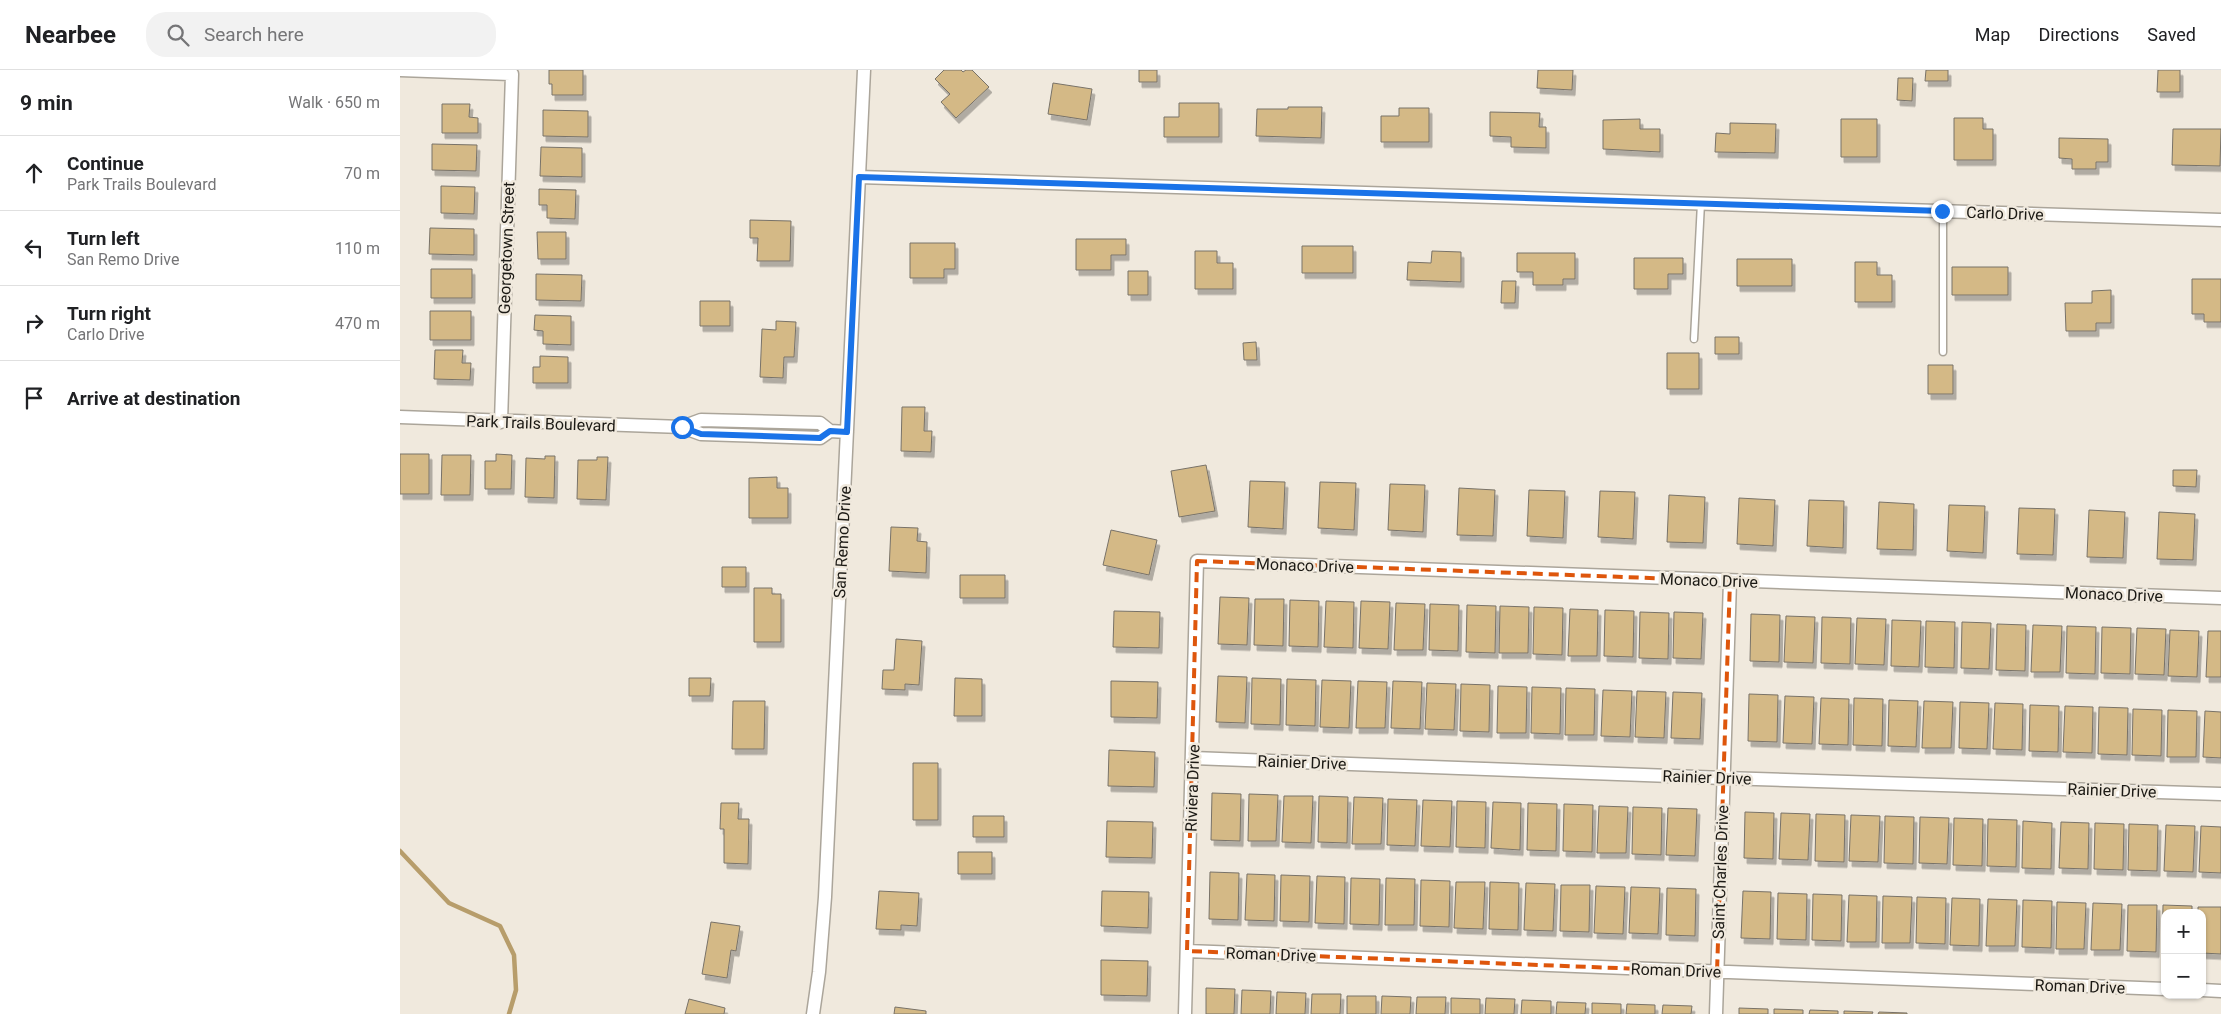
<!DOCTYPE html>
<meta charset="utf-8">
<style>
body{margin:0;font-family:Roboto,sans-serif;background:#f2f2f2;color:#202124}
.controls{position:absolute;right:15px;bottom:15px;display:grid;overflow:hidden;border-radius:10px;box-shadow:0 1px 4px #0004}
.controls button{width:45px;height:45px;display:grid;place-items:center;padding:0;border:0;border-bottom:1px solid #e0e0e0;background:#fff;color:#202124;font:25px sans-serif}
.stop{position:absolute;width:15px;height:15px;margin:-11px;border:4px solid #1a73e8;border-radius:50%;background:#fff}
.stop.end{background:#1a73e8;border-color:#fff;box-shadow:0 1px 5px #0008}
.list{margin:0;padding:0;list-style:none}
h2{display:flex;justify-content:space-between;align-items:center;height:65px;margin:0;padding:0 20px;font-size:21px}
h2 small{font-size:16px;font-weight:400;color:#757577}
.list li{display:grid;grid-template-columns:32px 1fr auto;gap:15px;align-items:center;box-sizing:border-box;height:75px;padding:0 20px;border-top:1px solid #e0e0e0}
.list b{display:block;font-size:19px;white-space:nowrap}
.list p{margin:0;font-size:16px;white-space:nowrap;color:#757577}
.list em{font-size:16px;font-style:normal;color:#757577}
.icon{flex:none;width:28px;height:28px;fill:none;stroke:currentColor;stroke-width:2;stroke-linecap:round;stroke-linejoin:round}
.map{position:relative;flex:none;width:1821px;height:944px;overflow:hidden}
header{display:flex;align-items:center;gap:30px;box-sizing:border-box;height:70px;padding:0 25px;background:#fff;border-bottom:1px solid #e0e0e0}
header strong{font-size:24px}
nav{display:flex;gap:28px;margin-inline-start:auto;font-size:18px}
.search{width:350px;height:45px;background:#f2f2f2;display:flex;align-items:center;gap:12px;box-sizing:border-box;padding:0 18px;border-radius:20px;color:#757577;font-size:19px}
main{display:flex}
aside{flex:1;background:#fff}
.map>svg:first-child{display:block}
</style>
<header>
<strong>Nearbee</strong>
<div class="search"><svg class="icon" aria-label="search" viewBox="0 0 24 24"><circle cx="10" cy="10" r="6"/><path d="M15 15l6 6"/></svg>Search here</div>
<nav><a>Map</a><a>Directions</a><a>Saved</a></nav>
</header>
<main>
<aside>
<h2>9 min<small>Walk · 650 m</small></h2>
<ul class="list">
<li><svg class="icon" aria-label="ahead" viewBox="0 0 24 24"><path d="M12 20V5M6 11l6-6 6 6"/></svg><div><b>Continue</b><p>Park Trails Boulevard</p></div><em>70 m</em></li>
<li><svg class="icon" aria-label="left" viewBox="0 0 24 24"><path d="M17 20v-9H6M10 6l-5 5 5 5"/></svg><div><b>Turn left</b><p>San Remo Drive</p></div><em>110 m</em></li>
<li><svg class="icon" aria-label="right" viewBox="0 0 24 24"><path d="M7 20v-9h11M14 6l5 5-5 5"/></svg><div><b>Turn right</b><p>Carlo Drive</p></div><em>470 m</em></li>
<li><svg class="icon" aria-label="arrive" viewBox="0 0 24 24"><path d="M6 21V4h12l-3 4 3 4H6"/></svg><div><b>Arrive at destination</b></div></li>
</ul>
</aside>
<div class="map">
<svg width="1821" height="944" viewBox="0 0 1821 944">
<defs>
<filter id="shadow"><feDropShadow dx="3" dy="5.5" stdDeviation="0" flood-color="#0004"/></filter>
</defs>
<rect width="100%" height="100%" fill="#f0e9dd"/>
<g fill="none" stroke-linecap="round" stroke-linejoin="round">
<path stroke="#b79d6b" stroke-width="4.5" d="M0,781l49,52 51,23 14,29 2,35 -7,24"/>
</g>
<path fill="#d4b986" stroke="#787268" filter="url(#shadow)" d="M149,0h34v25h-31v-11h-3z
M544,0h17l2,2 3,-2h6l17,17 -33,31 -15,-16 9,-8 -15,-15z
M739,0h18v12h-18z
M1138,0h35l-1,20 -35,-2z
M1526,0h22v11h-23z
M1758,0h22v22h-23z
M1498,8h15l-1,23 -15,-1z
M653,13l39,6 -5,31 -39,-6z
M779,33h40v34h-55v-20h15z
M42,34h28l-1,13 9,1v15h-36z
M888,37h34l-1,31 -65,-2 1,-27h31z
M999,38h30v34h-48v-26h18z
M143,40l45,1v26l-45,-1z
M1090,42l50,1 -1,14h7v21l-35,-1v-10l-21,-1z
M1554,48h29v11h10v31h-39z
M1240,49v10h20v23l-57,-3v-29z
M1441,49h36v38h-36z
M1330,53l46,1 -1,29 -60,-1 1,-19 14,1z
M1773,59h48l-1,37 -48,-1z
M1659,68l49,1v23h-12v7h-24v-10l-13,-1z
M32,74l45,1 -1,26 -44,-1z
M141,77l41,1v29l-42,-1z
M41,116l34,1 -1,27 -33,-1z
M139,119l37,1 -1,29 -28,-1v-13h-8z
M350,150l41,1 -1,40h-33l1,-23h-8z
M30,158l44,1v26l-45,-1z
M137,162h29v27h-28z
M676,169h50v16h-15v15h-35z
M510,173h45v26h-11v9h-34z
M902,176h51v27h-51z
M795,181h22v12h16v26h-38z
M1032,181l29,1v30l-54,-2 1,-18 23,1z
M1117,183h58v26h-12v6h-30v-13h-16z
M1234,188h49v16h-15v15h-34z
M1337,189h55v27h-55z
M1455,192h22v13h15v27h-37z
M1552,197h56v28h-56z
M31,199h41v29h-41z
M728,201h20v24h-20z
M136,204l46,1 -1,26 -45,-1z
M1792,209h29v43h-17v-8h-12z
M1102,211h14l-1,22h-14z
M1711,220v33h-15v8h-30l-1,-28h27v-12z
M300,231h30v25h-30z
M30,241h41v29h-41z
M135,245l36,1v29l-28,-1v-13l-9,-1z
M376,251l20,1 -2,35h-10l-1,21 -23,-1 2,-48 14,1z
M1315,267h24v17h-24z
M856,272l1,18h-13l-1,-17z
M35,280h28l-1,13h9l-1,17 -36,-1z
M1267,283h32v36h-32z
M140,286l28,1v26h-35v-16h7z
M1528,295h25v29h-25z
M502,337h23l-1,24h8l-1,21 -30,-1z
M0,384h29v40h-29z
M96,384l16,1 -1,34h-26v-28h11z
M42,385h29l-1,40h-29z
M145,386h10l-1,42 -29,-1 1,-39 19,1z
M197,387h11l-2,43 -29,-1 1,-39h19z
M806,395l9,46 -36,6 -8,-46z
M1773,400h24l-1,17 -23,-1z
M377,407v11h11v30h-39v-40z
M850,411l35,1 -2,47 -35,-2z
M920,412l36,1 -2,47 -36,-2z
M990,414l35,1 -2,47 -35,-2z
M1059,418l36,2 -2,46 -36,-1z
M1129,420l36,1 -2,47 -36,-2z
M1200,421l35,1 -2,47 -35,-2z
M1269,425l36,2 -2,46 -36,-1z
M1339,428l36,2 -2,46 -36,-2z
M1409,430l35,1 -1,47 -36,-2z
M1479,432l35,2 -1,46 -36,-1z
M1549,435l36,1 -2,47 -36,-2z
M1619,438l36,1 -2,46 -36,-1z
M1689,440l36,2 -2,46 -36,-1z
M1759,442l36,2 -2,46 -36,-1z
M491,457l27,1 -1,13 10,1 -1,31 -37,-2z
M711,460l46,10 -8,35 -46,-10z
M322,497h24v20h-24z
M560,505h45v23h-45z
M354,518h18v6h9v48h-27z
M820,527l29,1 -2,47 -29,-1z
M855,529h29l-1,47 -29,-1z
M890,530l29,1 -1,46 -29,-1z
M926,531l28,1 -1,46 -29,-1z
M961,531l29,1 -2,47 -29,-1z
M996,533l29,1 -2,46h-29z
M1030,534l29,1 -1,46 -29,-1z
M1067,535l29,1 -1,47 -29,-1z
M1100,536l29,1 -1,46h-29z
M1134,537l29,1 -1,47 -29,-1z
M1170,539l28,1 -1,46h-29z
M1205,540l29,1 -1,46 -29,-1z
M714,541l46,1 -1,36 -46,-1z
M1240,542l29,1 -1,46 -29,-1z
M1274,542l29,1 -2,46 -28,-1z
M1351,544l29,1 -1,47 -29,-1z
M1386,546l29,1 -2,46 -29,-1z
M1422,547l29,1 -1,46 -29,-1z
M1457,548l29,1 -2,46 -29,-1z
M1492,550l29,1 -2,46 -28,-1z
M1526,551l29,1 -1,46 -29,-1z
M1562,552l29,1 -2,46 -28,-1z
M1597,554l29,1 -1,46 -29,-1z
M1633,555l29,1 -2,46h-29z
M1667,556l29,1 -1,47 -29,-1z
M1702,557l29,1 -1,46 -29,-1z
M1737,558l29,1 -2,46 -29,-1z
M1770,560l29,1 -2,46 -29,-1z
M1808,561h13v46h-15z
M496,569l26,2 -3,44 -14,-1v6l-23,-1 1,-19h11z
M818,606l29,1 -2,46 -29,-1z
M289,608h22l-1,18h-21z
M555,608l27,1v37h-28z
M852,608l29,1 -1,46 -29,-1z
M887,609l29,1 -1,46 -29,-1z
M922,610l29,1 -2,47 -29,-1z
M711,611l47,1 -1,36 -46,-1z
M958,611l29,1 -2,46h-29z
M993,611l29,1 -2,47 -29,-1z
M1027,613l29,1 -2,46 -29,-1z
M1061,614l29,1 -1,47 -29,-1z
M1098,616l29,1 -1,46h-29z
M1132,617l29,1 -1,46 -29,-1z
M1166,618l29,1 -1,46h-29z
M1203,620l29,1 -2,46 -29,-1z
M1237,621l29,1 -2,46 -29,-1z
M1273,622l29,1 -2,46 -29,-1z
M1349,624l29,1 -1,47 -29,-1z
M1385,626l29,1 -2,47 -29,-1z
M1421,628l28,1 -1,46 -29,-1z
M1454,628l29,1 -1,47 -29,-1z
M1489,630l29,1 -2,46 -28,-1z
M333,631h32l-1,48h-32z
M1524,631l29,1 -2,46h-29z
M1560,632l29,1 -2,46 -28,-1z
M1595,633l28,1 -1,46 -29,-1z
M1630,635l29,1 -1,46 -29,-1z
M1665,636l28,1 -1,46 -29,-1z
M1699,637l29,1 -1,47 -29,-1z
M1733,639l29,1 -1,46 -29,-1z
M1768,640l29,1 -1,46h-29z
M1805,641l16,1v46l-18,-1z
M709,680l46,2 -1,35 -46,-1z
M513,693h25v57h-25z
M812,723l29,1 -1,47 -29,-1z
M849,724l29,1 -2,46h-28z
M884,726h29l-2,47 -29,-1z
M919,726l29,1 -1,46 -29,-1z
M954,727l29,1 -2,46h-29z
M988,729l29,1 -2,46 -28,-1z
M1023,730l29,1 -2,46 -29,-1z
M1057,731l29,1 -1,46 -29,-1z
M1093,732l28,1 -1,47 -29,-2z
M321,733h18l-1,16h11l-1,45 -24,-1v-34h-4z
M1128,733l29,1 -1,47 -29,-1z
M1164,734l29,1 -1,47 -29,-1z
M1199,736l29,1 -2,46h-29z
M1233,737l29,1 -1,47 -29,-1z
M1268,738l29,1 -2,47 -29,-1z
M1345,742l29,1 -1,46 -29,-1z
M1381,743l29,1 -2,46 -29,-1z
M1416,744l29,1 -1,47 -29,-1z
M1451,745l29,1 -2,46 -29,-1z
M573,746h31v21h-31z
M1485,746l29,1 -1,47 -29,-1z
M1520,747l29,1 -2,46 -28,-1z
M1554,748l29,1 -1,47 -29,-1z
M1588,749l29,1 -1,47 -29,-1z
M707,751l46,1 -1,36 -46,-1z
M1623,751l29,2 -1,46 -29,-1z
M1661,752l28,1 -1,46 -29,-1z
M1695,753l29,1 -1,46 -29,-1z
M1729,754l29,1 -1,46 -29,-1z
M1766,755l29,1 -2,46 -29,-1z
M1801,756l20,1v46l-22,-1z
M558,782h34v22h-34z
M810,802l29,1 -1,47 -29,-1z
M847,804l28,1 -1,46 -29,-1z
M881,805l29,1 -1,46 -29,-1z
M917,806l28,1 -1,47 -29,-1z
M951,808l29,1 -1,46 -29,-1z
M986,808l29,1 -1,46h-29z
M1021,810l29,1 -1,46 -29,-1z
M1056,812h29l-2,47 -29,-1z
M1090,812l29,1 -1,47 -29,-1z
M1126,813l29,1 -2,47 -29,-1z
M1161,815h29l-1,47 -29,-1z
M1196,816l29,1 -2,47 -29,-1z
M1231,817l29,1 -2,46 -29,-1z
M1267,818l29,1 -1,47 -29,-1z
M479,821l40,2 -2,33 -16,-1v5l-25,-1z
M702,821l47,1 -1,36 -47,-2z
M1343,821l28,1 -1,47 -29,-1z
M1378,823l29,1 -1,46 -29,-1z
M1413,824l29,1 -1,46 -29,-1z
M1449,825l28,1 -1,46h-29z
M1483,826l29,1 -2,46h-28z
M1517,827l29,1 -1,46 -29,-1z
M1552,828l28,1 -1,47 -29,-1z
M1588,829l29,1 -2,46h-29z
M1623,830l29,1 -1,47 -29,-1z
M1657,832l29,1 -2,46h-28z
M1693,833l29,1 -2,46h-29z
M1728,835h29l-1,47 -29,-1z
M1763,835l29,1v7h-27v39h-3z
M1798,837h23v47l-19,-1v-40h-4z
M311,852l29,4 -4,25 -5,-1 -4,28 -25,-4z
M701,890l47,1 -1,35 -46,-1z
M806,918l29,1 -1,25h-28z
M842,920l29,1 -1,23h-29z
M877,922l29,1 -1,21h-29z
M912,924h29l-1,20h-29z
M947,926h29v18h-29z
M982,926l29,1 -1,17h-29z
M1017,927h29l-1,17h-29z
M1051,928l29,1v15h-29z
M1086,928l29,1 -1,15h-29z
M289,929l36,9 -1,6h-39z
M1122,930l29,1v13h-30z
M1157,932l29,1 -1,11h-29z
M1192,933l29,1v10h-29z
M1227,934l28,1v9h-29z
M1263,935l29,1 -1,8h-29z
M495,937l31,4v3h-32z
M1339,938l29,1v5h-29z
M1374,939l29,1v4h-29z
M1410,940l28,1v3h-29z
M1444,941l29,1 -1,2h-28z
M1479,942l28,1v1h-29z"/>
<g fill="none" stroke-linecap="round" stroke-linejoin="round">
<g stroke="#aba59a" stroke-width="9">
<path id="service" d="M1543,141v141
M1294,269l7,-136"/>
</g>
<g stroke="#aba59a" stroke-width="15">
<path id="minor" d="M0,0l112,4 -11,348
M459,107l1362,43
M0,347l282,10 19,7 119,4 10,-7 17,1
M282,357l19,-7 119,3 10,8
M793,688l531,20 497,16
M787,881l978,38
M1802,920l19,1
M413,944l6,-42 6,-75 39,-827
M785,944l12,-453 1024,37
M1316,944l14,-433"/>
</g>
<use href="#service" stroke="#fff" stroke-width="6"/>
<use href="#minor" stroke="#fff" stroke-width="12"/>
</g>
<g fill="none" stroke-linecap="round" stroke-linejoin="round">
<path stroke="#1a73e8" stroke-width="6" d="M282,357l19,7 119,4 10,-7 17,1 12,-255 1083,34"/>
</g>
<path fill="none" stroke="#de560c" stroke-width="4" stroke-dasharray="10 6" stroke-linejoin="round" d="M797,491l533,20 -13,391 -530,-21z"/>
<g text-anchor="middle" stroke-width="5" stroke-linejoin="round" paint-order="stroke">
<g font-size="16" fill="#1b1914" stroke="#f0e9dd">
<text transform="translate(1605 143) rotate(2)" y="6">Carlo Drive</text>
<text transform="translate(106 178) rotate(-88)" y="6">Georgetown Street</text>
<text transform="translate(141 353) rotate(2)" y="6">Park Trails Boulevard</text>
<text transform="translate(442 472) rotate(-87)" y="6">San Remo Drive</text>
<text transform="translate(905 495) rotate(2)" y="6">Monaco Drive</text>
<text transform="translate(1309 510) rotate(2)" y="6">Monaco Drive</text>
<text transform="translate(1714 524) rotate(2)" y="6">Monaco Drive</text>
<text transform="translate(902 692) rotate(2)" y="6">Rainier Drive</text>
<text transform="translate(1307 707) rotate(2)" y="6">Rainier Drive</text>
<text transform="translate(792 718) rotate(-88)" y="6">Riviera Drive</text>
<text transform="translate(1712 720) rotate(2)" y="6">Rainier Drive</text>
<text transform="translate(1320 802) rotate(-88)" y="6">Saint Charles Drive</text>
<text transform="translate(871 884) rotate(2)" y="6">Roman Drive</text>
<text transform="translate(1276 900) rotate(2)" y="6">Roman Drive</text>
<text transform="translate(1680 916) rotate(2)" y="6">Roman Drive</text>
</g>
</g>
</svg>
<div class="controls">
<button>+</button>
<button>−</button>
</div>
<div class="stop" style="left:282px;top:357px"></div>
<div class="stop end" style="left:1542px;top:141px"></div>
</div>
</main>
